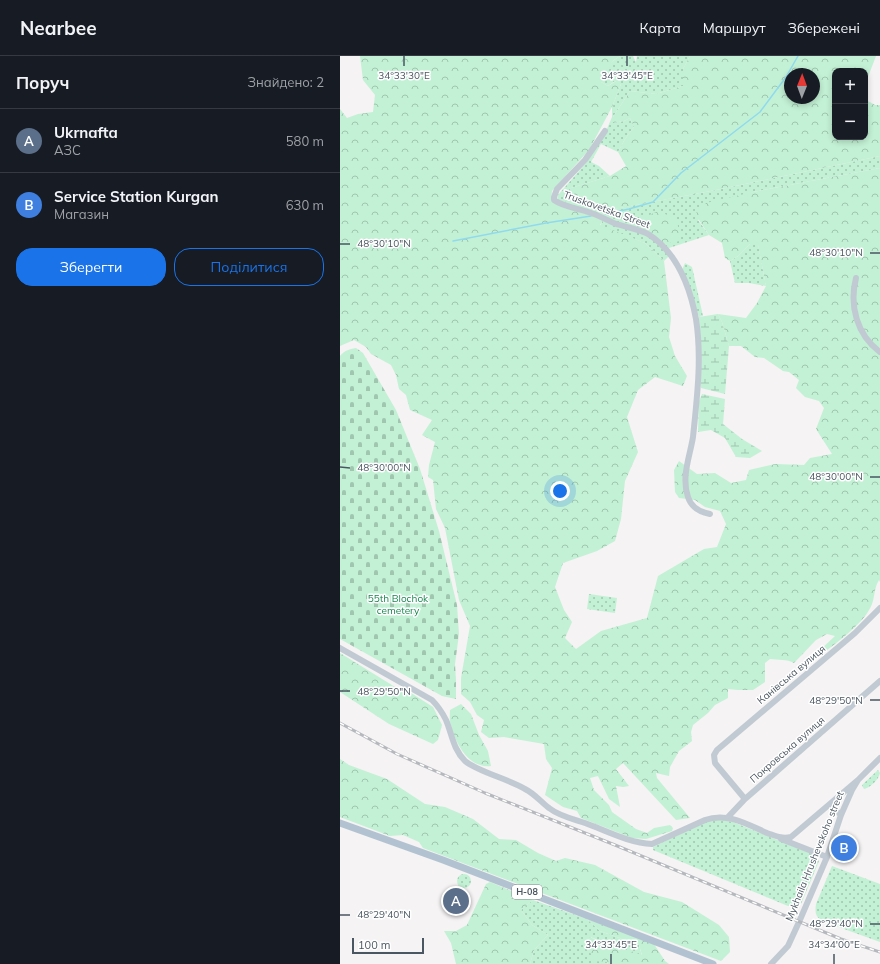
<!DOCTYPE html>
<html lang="uk">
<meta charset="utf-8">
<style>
body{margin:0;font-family:Mulish,sans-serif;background:#242831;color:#f1f3f6}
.controls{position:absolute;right:12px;top:12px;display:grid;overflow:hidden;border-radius:8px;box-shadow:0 2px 6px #0003}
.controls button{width:36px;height:36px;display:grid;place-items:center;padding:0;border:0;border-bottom:1px solid #363941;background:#171b24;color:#f1f3f6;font:20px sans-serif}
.compass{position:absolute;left:444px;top:12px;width:36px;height:36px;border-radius:50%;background:#171b24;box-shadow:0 2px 6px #0003;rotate:1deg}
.scale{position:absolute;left:12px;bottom:10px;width:72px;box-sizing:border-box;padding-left:4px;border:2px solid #4a5661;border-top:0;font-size:11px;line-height:14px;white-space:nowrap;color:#4a5661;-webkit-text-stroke:3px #fff;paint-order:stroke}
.you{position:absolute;left:220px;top:435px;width:14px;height:14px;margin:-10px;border:3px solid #fff;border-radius:50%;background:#1a73e8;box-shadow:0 0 0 6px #1a73e833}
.badge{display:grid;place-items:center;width:26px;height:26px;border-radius:50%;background:#1a73e8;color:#fff;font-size:13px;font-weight:700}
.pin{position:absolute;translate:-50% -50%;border:2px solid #fff;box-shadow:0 1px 4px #0006}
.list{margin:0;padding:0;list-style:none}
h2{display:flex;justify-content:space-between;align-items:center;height:52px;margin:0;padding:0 16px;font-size:17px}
h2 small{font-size:13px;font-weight:400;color:#9ea1a6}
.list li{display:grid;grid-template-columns:26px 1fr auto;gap:12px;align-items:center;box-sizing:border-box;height:64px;padding:0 16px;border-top:1px solid #363941}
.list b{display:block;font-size:15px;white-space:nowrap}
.list p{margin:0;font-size:13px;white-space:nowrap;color:#9ea1a6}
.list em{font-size:13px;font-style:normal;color:#9ea1a6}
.actions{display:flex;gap:8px;padding:12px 16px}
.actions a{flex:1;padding:9px 0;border:1px solid #1a73e8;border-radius:16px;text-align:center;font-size:14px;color:#1a73e8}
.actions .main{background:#1a73e8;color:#fff}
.map{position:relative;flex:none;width:540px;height:908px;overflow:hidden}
header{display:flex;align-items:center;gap:24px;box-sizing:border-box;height:56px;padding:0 20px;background:#171b24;border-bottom:1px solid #363941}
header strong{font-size:19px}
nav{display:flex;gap:22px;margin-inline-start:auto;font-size:14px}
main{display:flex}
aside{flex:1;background:#171b24}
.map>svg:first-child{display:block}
</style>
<header>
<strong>Nearbee</strong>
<nav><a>Карта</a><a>Маршрут</a><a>Збережені</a></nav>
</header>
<main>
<aside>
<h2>Поруч<small>Знайдено: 2</small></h2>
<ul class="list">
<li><span class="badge" style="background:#5c6f8a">A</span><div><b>Ukrnafta</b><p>АЗС</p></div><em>580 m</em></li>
<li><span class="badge" style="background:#3f7fe0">B</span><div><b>Service Station Kurgan</b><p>Магазин</p></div><em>630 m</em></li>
</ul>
<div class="actions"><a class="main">Зберегти</a><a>Поділитися</a></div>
</aside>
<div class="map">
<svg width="540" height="908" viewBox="0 0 540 908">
<defs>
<pattern id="green-dots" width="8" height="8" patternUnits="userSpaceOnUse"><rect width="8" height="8" fill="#c3f1d5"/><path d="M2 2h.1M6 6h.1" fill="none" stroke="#a0c6b0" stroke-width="1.8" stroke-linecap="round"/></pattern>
<pattern id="forest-crowns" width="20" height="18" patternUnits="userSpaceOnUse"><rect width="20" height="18" fill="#c3f1d5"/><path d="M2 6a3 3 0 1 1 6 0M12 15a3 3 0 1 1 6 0" fill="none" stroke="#a0c6b0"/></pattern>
<pattern id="wetland-marsh" width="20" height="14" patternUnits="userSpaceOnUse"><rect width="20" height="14" fill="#c3f1d5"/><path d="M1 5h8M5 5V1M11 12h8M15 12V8" fill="none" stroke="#a0c6b0"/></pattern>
<pattern id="cemetery-stones" width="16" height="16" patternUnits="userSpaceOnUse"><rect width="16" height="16" fill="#c3f1d5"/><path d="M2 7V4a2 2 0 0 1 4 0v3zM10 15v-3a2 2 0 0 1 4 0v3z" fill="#a0c6b0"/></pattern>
</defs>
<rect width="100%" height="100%" fill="#f5f3f3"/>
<path fill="url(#green-dots)" d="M280,0h13l3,6 1,-6h53l-7,13v17l-27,8 -26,-3 -17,26v6l11,-2 6,-3 4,9 -9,12 -7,13 -17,-8 -10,18 8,4 11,10 -39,12 -5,15 -9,-4 1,-4 29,-33 19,-31 6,-14v-10l9,-23 -6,-3 -7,5 -7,-4c-1,-10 11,-21 19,-26z
M540,100v12l-127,24 -55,28 11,15 -40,13v8l-5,5 -19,-18 -45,-17 8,-16 108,-20z
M410,188h8l8,42 -17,-3h-14l-5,-22 8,-5z
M345,207l7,4 11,49 -4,1 -9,-27 -8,-20z
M249,538l28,4 -2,15 -28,-4z
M538,714l2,3c-1,6 -10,15 -16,16l-2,-4z
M379,763l14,3 84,34 2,5 -18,43 -13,2 -135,-56v-3l52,-25z
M492,810l48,18v58l-58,-21c-7,-5 -7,-9 -6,-17z
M117 825a7 7 0 1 1 14 0a7 7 0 1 1-14 0Z
M193,844l54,19 13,12 39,14 3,11 -52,-19 18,27h-78l4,-14 14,-15 -16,-10 -11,-15z"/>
<path fill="url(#forest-crowns)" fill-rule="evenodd" d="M20,0h260l-6,4 -6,7 1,9 -8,3v3l7,4 13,-8v6l-9,23 -23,43 -37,41 -1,10 16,8 -2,-9 6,-12 39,-12 16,-10 -8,-14 7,-13 9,-12 -4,-9 -6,3 -11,2v-6l17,-26 26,3 27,-8v-17l7,-13h186l-8,21v24l7,4h5v51l-164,34 -107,20 -9,15 45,18 19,18 7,57 -2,19 6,19 12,20 -4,10 -28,-9 -17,13 -11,27 11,35 -13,29 -4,38 -6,22 -18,10 -34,12 -8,24 9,23 8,12 -7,16 11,11 25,-18 46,-13 11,-42 46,-27 13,-2 9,-23 -6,-13 -15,-4 -10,-7 -16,-2 -4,-6 -1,-22 5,-9 18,13 18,-1 16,10 15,-3 3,-10 26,-6 29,1 6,-7 22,-4 -16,-25 8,-21 -5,-7 -14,-4 -9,-9 3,-8 -10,-8 -6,-1 -19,-13 -9,-1 -14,-11h-12l-7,-24 -4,-8 28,4 11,-15 9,-17 -8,-41 -8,-1 -12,12 -8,5 -5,-3 -3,-15 -13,-8 -14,-21 11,-11 47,-11 127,-24v414l-1,-2c-5,8 -4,16 -7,24 -7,19 -35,38 -51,51l-2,-4 16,-15 -8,-2 -11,6 -22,23c-7,-4 -16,-3 -24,-4l-5,4v19l-12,8h-15l-10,-1v9l-13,7 -7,8 -15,12 -2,7 1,9 -13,10 -9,16 -1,9 -13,-3 1,5 33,40 -14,2 -53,-57 -7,6 13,17 -6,1 -7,-1 4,21 -11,-8 -11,-23 -8,2 4,12 15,15 3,7 24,17 11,4 7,-5 16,-3 3,3 -1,3 -26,8 -14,-1 -51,-20 -4,-7 -14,-4 -18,-12 7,-27 -6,-9 -2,-15 -40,-7 -15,1 -8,-6 3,-12 -7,-5 -7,-13 -9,-8v-16l9,-52 -11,-26 -14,-72 -9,-19 -3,-29 -5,-3 1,-12 6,-23 -13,-7 10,-15 -22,-10 -4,-15 -7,-6 -3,-14 -5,-10 -20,-11 -5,-7 -12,-7 -14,6v-237l7,9 11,-4 15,-2 2,-17 -12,-15zM495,15h30v66h-30zM450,18h24v24h-24z
M318,155l19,8 3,22 -16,3 -14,-12 -22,-11 13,-2z
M0,597l60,37 8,1 25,16 9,18 -4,15 -5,4 -44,-20 -49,-32z
M121,648l10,10 8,21 9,16 3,15c-22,3 -36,-23 -40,-41 -2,-5 -1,-11 -1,-15z
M0,703l9,6 38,14 38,25 20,3 28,12 26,20 17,1 22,13 18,8 9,-3 30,7 49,27 38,10 37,23 10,12 1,15 -9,9 -298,-113 -4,-6 -16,-7 -13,1 -50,-19z
M150,826l43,18 -12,10 11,15 16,10 -14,15 -4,14h-74l-5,-21 -7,-12h12l11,-6 19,-41z
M247,863l67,25 11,17 4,3h-61l-1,-2 -14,-1 -5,-16 1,-8 53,18 -3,-10 -39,-14z"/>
<path fill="url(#wetland-marsh)" d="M378,258l4,8 7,24 -4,48 -24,-6 -2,-71z
M362,338l23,5 -2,25 19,15 20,12 -12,7 -14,-1 -11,-19 -14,-8 -13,2 1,-31z"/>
<path fill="url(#cemetery-stones)" d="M16,292l7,5 33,57 24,59 19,62 18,74 2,29 -4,30 1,16v19l-14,-3 -102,-57v-283c4,-5 9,-7 16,-8z"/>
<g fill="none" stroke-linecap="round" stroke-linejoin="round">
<path stroke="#90daee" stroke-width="1.5" d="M266,158l23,-5 24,-7 28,-29 79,-61 26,-35 12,-21
M113,185l93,-18 45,-7"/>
<path stroke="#c1cad2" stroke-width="6" d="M265,75l-20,29 -28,29 -3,8v3c10,7 23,8 34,12 10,3 19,8 28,12 10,3 23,5 32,10 29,18 42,53 48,85 6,39 1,79 -3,118 -3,19 -12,40 -5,60 3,10 12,15 22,17
M516,222c-7,28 1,57 24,74
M0,592l92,52c6,6 10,12 14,20 6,14 7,29 19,41 13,11 44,18 60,28 10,5 16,13 24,19 10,8 24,11 36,15 22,8 44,20 67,21l53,-24c22,-8 42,4 62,13 9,3 14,6 24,4l67,-57
M405,743l-30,-36 -1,-8 3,-5 138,-117 25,-25
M489,749l12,10
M388,761l17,-18 135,-118
M441,783l46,18
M431,908l17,-18 11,-24 28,-65 14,-42 11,-25 6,-10 22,-22"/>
<path stroke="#b3c2d1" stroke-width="7" d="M0,767l103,37 270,104"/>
<g stroke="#b5b8bd" stroke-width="3">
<path id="rail" d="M0,667l57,31 88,39 130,52 226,94 39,13"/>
</g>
<use href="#rail" stroke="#fff" stroke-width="1.5" stroke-dasharray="4.5" stroke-linecap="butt"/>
</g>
<path fill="none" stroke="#4a5661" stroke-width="1.5" d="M64,10v-10M287,10v-10M0,188h10M530,197h10M0,411l10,1M530,421h10M0,635h10M530,644h10M0,859h10M530,868h10M271,908v-10M494,908v-10"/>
<g text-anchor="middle" stroke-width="3" stroke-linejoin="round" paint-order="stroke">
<rect fill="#fff" stroke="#808990" stroke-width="1" x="172" y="829" width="30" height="14" rx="3"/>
<g font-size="9" font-weight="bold" fill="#4a5661">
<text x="187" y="839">Н-08</text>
</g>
<g font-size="10" fill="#4a5661" stroke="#fff">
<text transform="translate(267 153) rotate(20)" y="4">Truskavetska Street</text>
<text transform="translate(451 618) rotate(-40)" y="4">Канівська вулиця</text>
<text transform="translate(447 693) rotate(-41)" y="4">Покровська вулиця</text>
<text transform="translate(474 800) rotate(-68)" y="4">Mykhaila Hrushevskoho street</text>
</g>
<g font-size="10" fill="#17864f" stroke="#fff">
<text x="58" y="546">55th Blochok<tspan x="58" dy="12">cemetery</tspan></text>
</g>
</g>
<g font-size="10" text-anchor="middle" fill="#4a5661" stroke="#fff" stroke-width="3" stroke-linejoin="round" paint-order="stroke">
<text x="64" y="23">34°33'30"E</text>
<text x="287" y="23">34°33'45"E</text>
<text x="44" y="191">48°30'10"N</text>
<text x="496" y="200">48°30'10"N</text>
<text x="44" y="415">48°30'00"N</text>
<text x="496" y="424">48°30'00"N</text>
<text x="44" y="639">48°29'50"N</text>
<text x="496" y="648">48°29'50"N</text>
<text x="44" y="862">48°29'40"N</text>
<text x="496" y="871">48°29'40"N</text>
<text x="271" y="892">34°33'45"E</text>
<text x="494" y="892">34°34'00"E</text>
</g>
</svg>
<div class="controls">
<button>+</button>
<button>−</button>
</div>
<svg class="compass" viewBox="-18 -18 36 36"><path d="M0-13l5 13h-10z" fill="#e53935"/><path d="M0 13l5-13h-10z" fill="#9ea1a6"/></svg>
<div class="scale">100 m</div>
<div class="you"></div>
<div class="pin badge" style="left:116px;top:845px;background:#5c6f8a">A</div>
<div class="pin badge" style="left:504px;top:792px;background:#3f7fe0">B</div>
</div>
</main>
